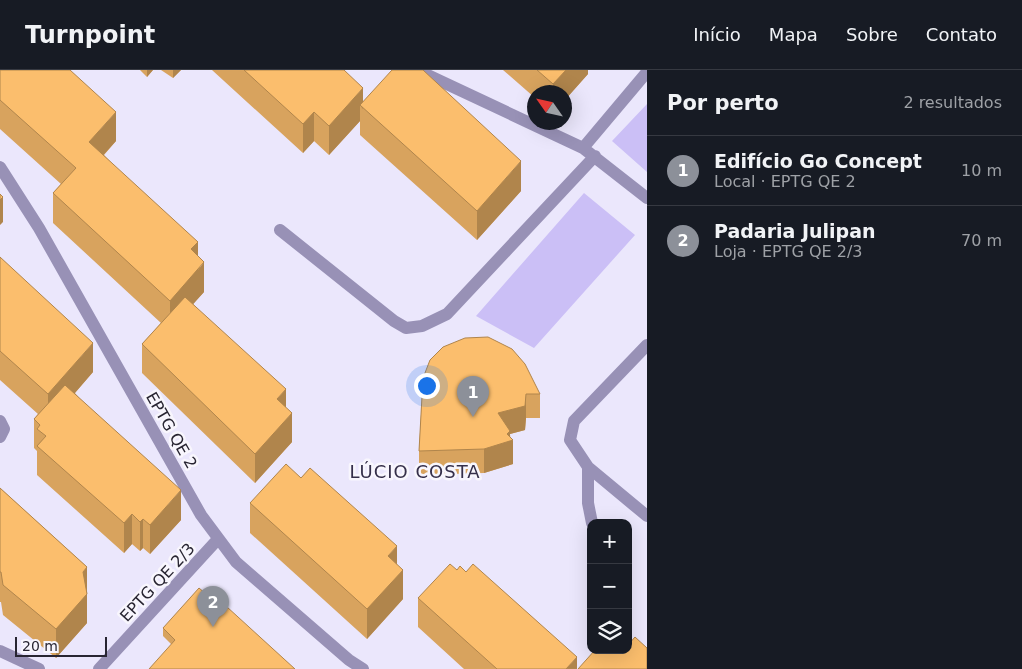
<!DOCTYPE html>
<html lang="pt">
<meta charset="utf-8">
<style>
body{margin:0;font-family:"DejaVu Sans",sans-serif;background:#242831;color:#f1f3f6}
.controls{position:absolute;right:15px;bottom:15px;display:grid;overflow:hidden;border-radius:10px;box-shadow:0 5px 20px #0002}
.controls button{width:45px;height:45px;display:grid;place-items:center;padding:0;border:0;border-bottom:1px solid #363941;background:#171b24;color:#f1f3f6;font:25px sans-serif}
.compass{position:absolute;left:527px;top:15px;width:45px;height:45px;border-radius:50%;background:#171b24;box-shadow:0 5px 20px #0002;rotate:304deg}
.scale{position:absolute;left:15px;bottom:12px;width:92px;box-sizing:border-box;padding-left:5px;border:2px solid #282532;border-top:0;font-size:14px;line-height:18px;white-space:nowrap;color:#282532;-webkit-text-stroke:4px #f8f6fd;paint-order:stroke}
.you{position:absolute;left:426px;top:315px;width:18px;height:18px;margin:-12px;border:4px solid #fff;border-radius:50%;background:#1a73e8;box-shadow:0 0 0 8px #1a73e833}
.badge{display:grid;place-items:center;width:32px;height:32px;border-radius:50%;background:#8c9099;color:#fff;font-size:16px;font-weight:700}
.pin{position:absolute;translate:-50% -41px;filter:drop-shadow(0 1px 2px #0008)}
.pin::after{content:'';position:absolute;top:26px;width:18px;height:15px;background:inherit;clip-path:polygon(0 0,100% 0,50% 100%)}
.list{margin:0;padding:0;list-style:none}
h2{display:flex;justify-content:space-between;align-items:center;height:65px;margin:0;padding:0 20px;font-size:21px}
h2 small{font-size:16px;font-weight:400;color:#9ea1a6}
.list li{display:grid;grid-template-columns:32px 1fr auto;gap:15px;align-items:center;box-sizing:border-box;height:70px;padding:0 20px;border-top:1px solid #363941}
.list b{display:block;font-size:19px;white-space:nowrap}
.list p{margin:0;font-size:16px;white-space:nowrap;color:#9ea1a6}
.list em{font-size:16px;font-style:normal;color:#9ea1a6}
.icon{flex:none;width:28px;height:28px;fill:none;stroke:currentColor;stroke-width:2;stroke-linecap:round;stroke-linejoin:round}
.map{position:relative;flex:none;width:647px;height:599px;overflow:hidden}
header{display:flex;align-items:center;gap:30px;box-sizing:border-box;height:70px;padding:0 25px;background:#171b24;border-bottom:1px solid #363941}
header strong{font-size:24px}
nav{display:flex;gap:28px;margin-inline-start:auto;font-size:18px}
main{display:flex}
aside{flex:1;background:#171b24}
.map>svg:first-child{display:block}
</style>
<header>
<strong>Turnpoint</strong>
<nav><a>Início</a><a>Mapa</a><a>Sobre</a><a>Contato</a></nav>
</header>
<main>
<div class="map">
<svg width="647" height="599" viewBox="0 0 647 599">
<rect width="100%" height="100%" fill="#ebe7fc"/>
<path fill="#cbbff6" d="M647,34v68l-35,-31z
M584,123l51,42 -101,113 -58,-32z"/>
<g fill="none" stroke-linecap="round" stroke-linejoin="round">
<path stroke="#9891b6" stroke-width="12" d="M647,275l-73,76 -4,19 18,27 59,49
M0,351l4,8 -4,8
M588,397v36l4,20"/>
<path stroke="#9891b6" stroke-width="12" d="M417,0l166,78 64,50
M583,78l64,-76
M0,97l39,61 162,287 35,47 113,98 14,9
M280,160l114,91 12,7 16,-2 25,-12 148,-158
M0,581l39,18
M99,599l119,-130"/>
</g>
<path fill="#d8a35e" d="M0,0l116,71 -12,14 94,101 6,36 -11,12 93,104 6,34 -37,41 -113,-110v-29l19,-21 -108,-100v-30l8,-9 -61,-55z
M140,0h13l-6,7z
M161,0h20l-8,8z
M212,0h132l19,31 158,90 -44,49 -117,-105v-14l-31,34 -15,-14 -11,12z
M503,0h85v4l-24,27v-9h-30v5z
M0,187l93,115 -18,21 106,127 -31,34 -7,-6 -3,3 -8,-7 -8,9 -87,-78v-24l-3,-3v-29l4,-5 -38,-34z
M423,308l117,16v24h-14l-1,12 -15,4 3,30 -29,9 -65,2v-24z
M0,418l87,79v56l-31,35 -53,-43 -2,-13h-1z
M250,433l147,61 6,35 -36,40 -117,-106z
M457,500l9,2 111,97h-113l-46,-42v-29z
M163,558l132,41 -124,-25 -8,-8z"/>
<path fill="#b0854c" d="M147,0h6l-6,7z
M173,0h8l-8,8z
M566,0h22v4l-24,27v-9h-11v-8z
M363,18v21l-3,-4v16l-31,34v-29z
M116,42v29l-27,30v-29z
M314,42v29l-11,12v-29z
M521,91v30l-44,49v-29z
M3,127v25l-3,3v-25z
M198,172v28l6,-8v30l-34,38v-29l21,-52z
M93,273v29l-45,52v-30z
M286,319v29l-9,-19z
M526,324v24l-1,12 -15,4v7l3,-1v24l-29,9v-24l14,-36z
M292,343v29l-37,41v-29z
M181,420v30l-31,34v-29z
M132,444v30l-8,9v-30z
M143,449v29l-3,3v-29z
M397,476v30l-9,-20z
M87,497v56l-31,35v-29l27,-57z
M403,500v29l-36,40v-30z
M577,587v12h-11z"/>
<path fill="#fbbe6d" stroke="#b0854c" d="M0,0h70l46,42 -27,30 109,100 -7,7 13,13 -34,39 -117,-108 23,-25 -76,-68z
M244,0h100l19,18 -34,38 -15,-14 -11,12z
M392,0h31l98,91 -44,50 -117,-106z
M537,0h29l-13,14z
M0,124l3,3 -3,3z
M0,187l93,86 -45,51 -48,-43z
M185,227l101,92 -9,10 15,14 -37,41 -113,-110z
M488,267l24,12 13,15 15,30h-14l-1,12 -27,7 12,18 -3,3 6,6 -29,9 -65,2 4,-73 7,-18 13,-13 22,-9z
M65,315l116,105 -31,35 -7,-6 -3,3 -8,-8 -8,9 -87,-77 9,-10 -9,-7 3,-4 -6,-6z
M286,394l15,14 9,-10 87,78 -9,10 15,14 -36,39 -117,-106z
M0,418l87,79 -4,5 4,22 -31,35 -53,-44 -2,-13h-1z
M450,494l7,6 3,-4 6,6 7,-8 104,93 -11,12h-69l-79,-71z
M199,518l13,11 3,-3 80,73h-146l26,-29 -12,-12z
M635,567l12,11v21h-69l17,-19h33v-5z"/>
<g text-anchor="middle" stroke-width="5" stroke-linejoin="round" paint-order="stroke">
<g font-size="16" fill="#282532" stroke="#f8f6fd">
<text transform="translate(172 360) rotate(60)" y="6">EPTG QE 2</text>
<text transform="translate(157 512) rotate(-47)" y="6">EPTG QE 2/3</text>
</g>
<g font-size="18" letter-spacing="1" fill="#352f4a" stroke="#f8f6fd">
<text x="415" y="408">LÚCIO COSTA</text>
</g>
</g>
</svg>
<div class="controls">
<button>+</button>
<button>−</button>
<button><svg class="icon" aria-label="layers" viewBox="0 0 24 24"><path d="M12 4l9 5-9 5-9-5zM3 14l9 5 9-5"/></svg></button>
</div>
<svg class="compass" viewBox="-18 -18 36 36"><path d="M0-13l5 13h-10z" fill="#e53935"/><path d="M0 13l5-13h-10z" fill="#9ea1a6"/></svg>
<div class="scale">20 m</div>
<div class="you"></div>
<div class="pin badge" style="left:473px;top:347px">1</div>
<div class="pin badge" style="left:213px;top:557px">2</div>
</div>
<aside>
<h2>Por perto<small>2 resultados</small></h2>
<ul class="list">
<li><span class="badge">1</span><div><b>Edifício Go Concept</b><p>Local · EPTG QE 2</p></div><em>10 m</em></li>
<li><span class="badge">2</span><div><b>Padaria Julipan</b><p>Loja · EPTG QE 2/3</p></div><em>70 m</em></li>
</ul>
</aside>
</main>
